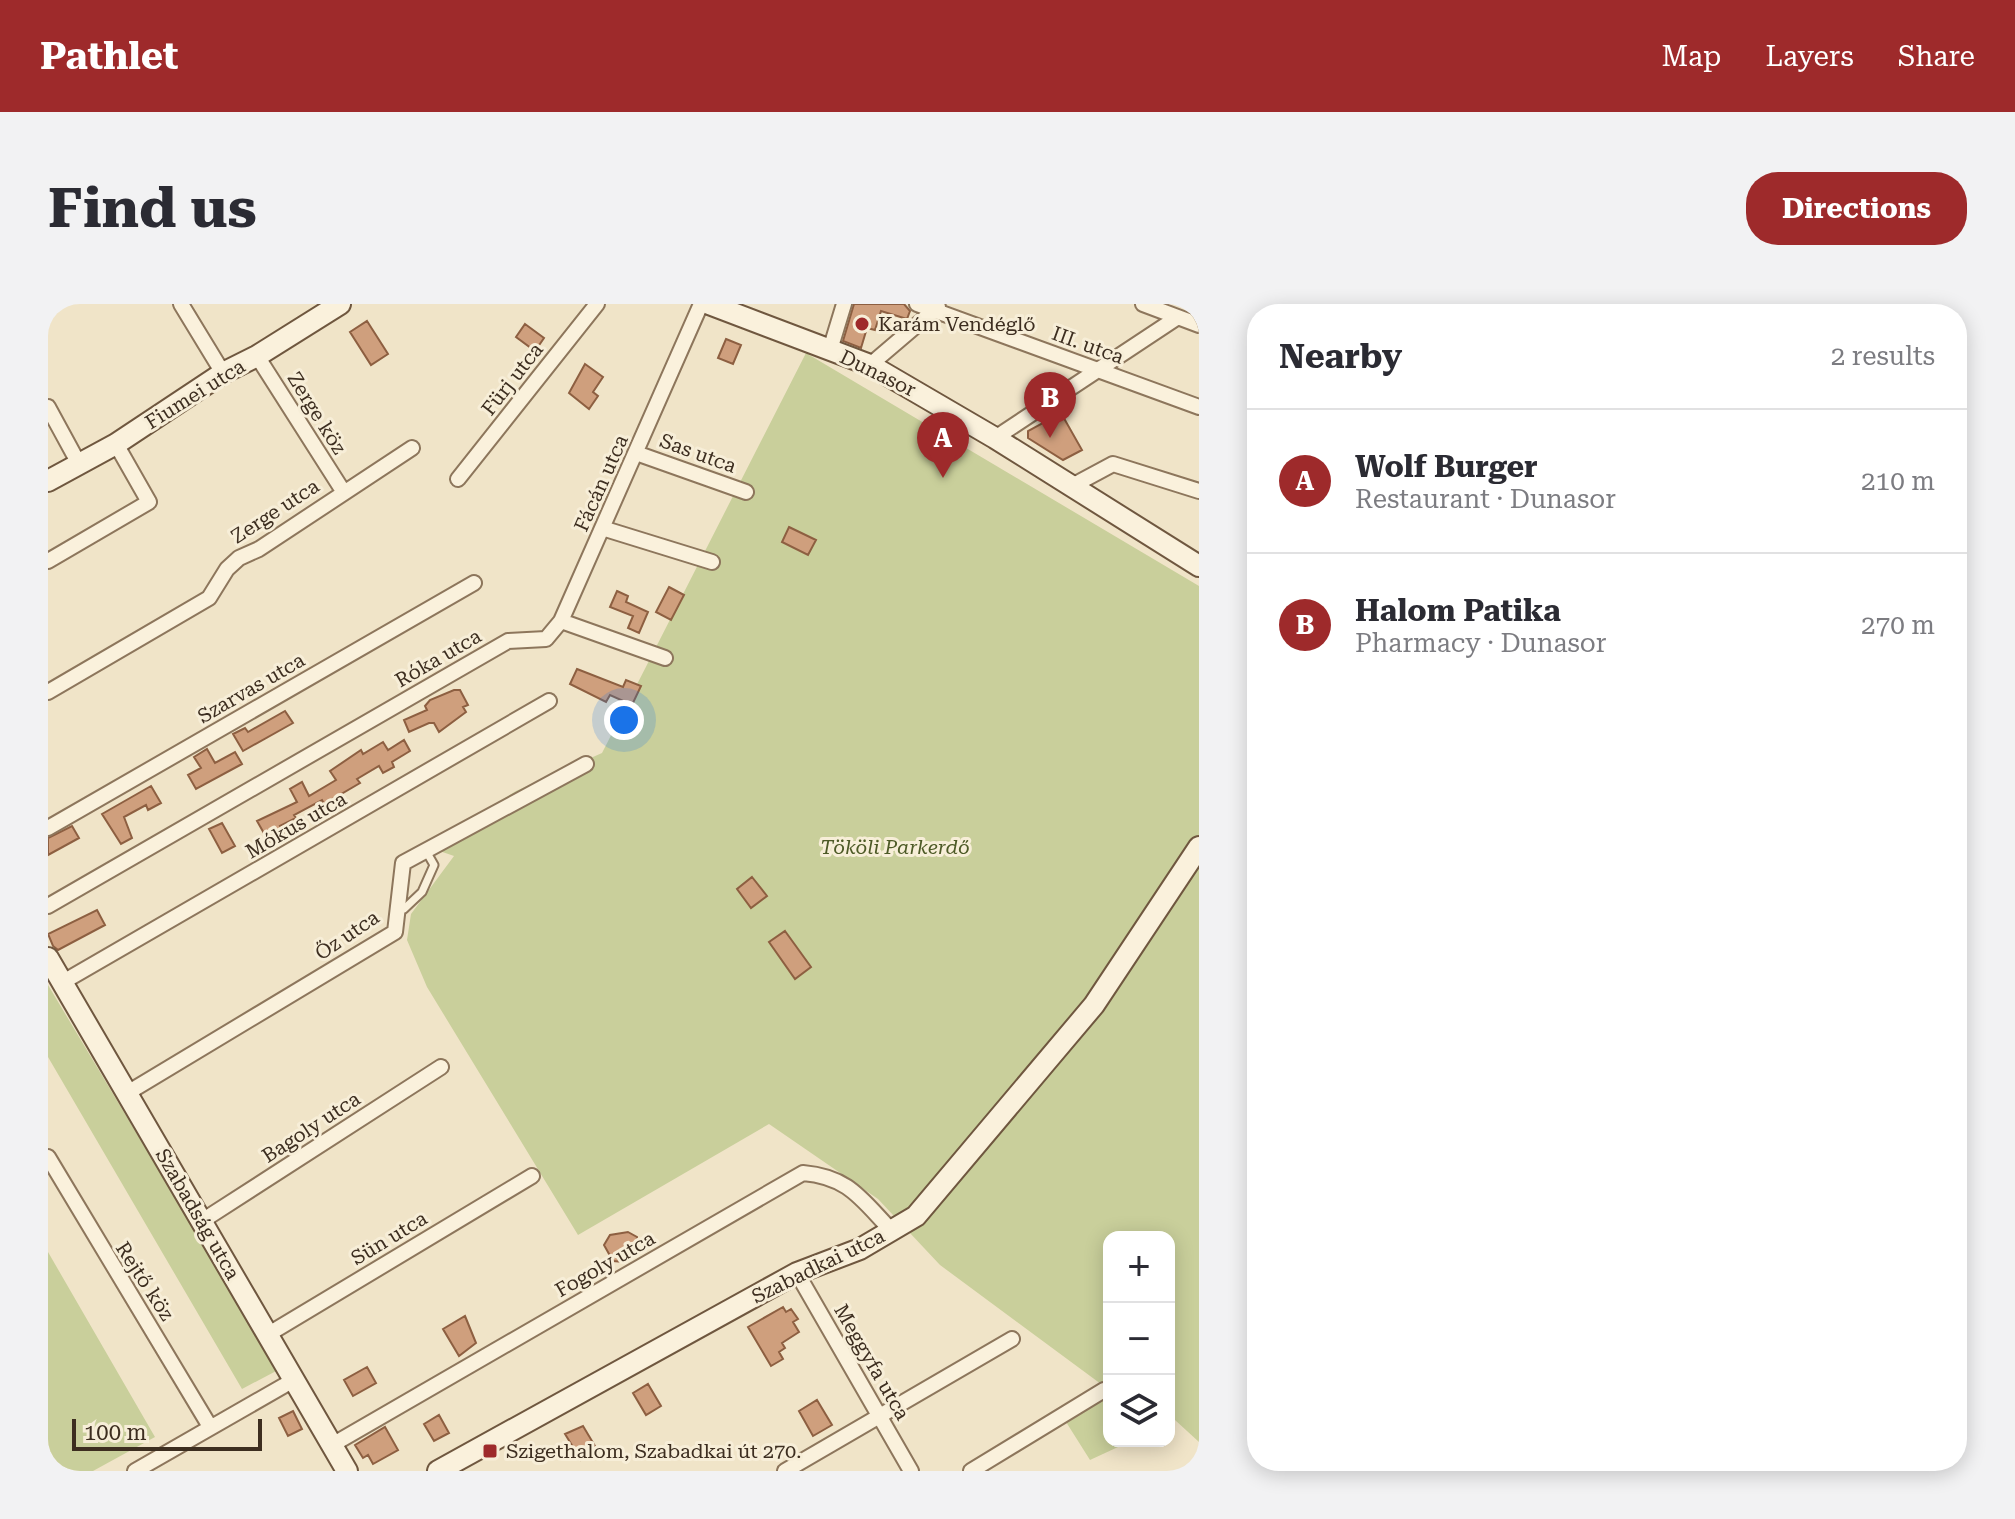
<!DOCTYPE html>
<meta charset="utf-8">
<style>
body{margin:0;font-family:"Roboto Serif",serif;background:#f2f2f3;color:#2b2b33}
.controls{position:absolute;right:24px;bottom:24px;display:grid;overflow:hidden;border-radius:16px;box-shadow:0 4px 20px #0003}
.controls button{width:72px;height:72px;display:grid;place-items:center;padding:0;border:0;border-bottom:2px solid #e1e1e2;background:#fff;color:#2b2b33;font:40px sans-serif}
.scale{position:absolute;left:24px;bottom:20px;width:190px;box-sizing:border-box;padding-left:8px;border:4px solid #3d2e20;border-top:0;font-size:22px;line-height:28px;white-space:nowrap;color:#3d2e20;-webkit-text-stroke:6px #f7eed8;paint-order:stroke}
.you{position:absolute;left:576px;top:416px;width:28px;height:28px;margin:-20px;border:6px solid #fff;border-radius:50%;background:#1a73e8;box-shadow:0 0 0 12px #1a73e833}
.badge{display:grid;place-items:center;width:52px;height:52px;border-radius:50%;background:#9e2a2b;color:#fff;font-size:26px;font-weight:700}
.pin{position:absolute;translate:-50% -66px;filter:drop-shadow(0 2px 4px #0008)}
.pin::after{content:'';position:absolute;top:42px;width:28px;height:24px;background:inherit;clip-path:polygon(0 0,100% 0,50% 100%)}
.list{margin:0;padding:0;list-style:none}
h2{display:flex;justify-content:space-between;align-items:center;height:104px;margin:0;padding:0 32px;font-size:34px}
h2 small{font-size:26px;font-weight:400;color:#7c7c81}
.list li{display:grid;grid-template-columns:52px 1fr auto;gap:24px;align-items:center;box-sizing:border-box;height:144px;padding:0 32px;border-top:2px solid #e1e1e2}
.list b{display:block;font-size:30px;white-space:nowrap}
.list p{margin:0;font-size:26px;white-space:nowrap;color:#7c7c81}
.list em{font-size:26px;font-style:normal;color:#7c7c81}
.icon{flex:none;width:44px;height:44px;fill:none;stroke:currentColor;stroke-width:2;stroke-linecap:round;stroke-linejoin:round}
.map{position:relative;flex:none;width:1151px;height:1167px;overflow:hidden;border-radius:32px}
header{display:flex;align-items:center;gap:48px;box-sizing:border-box;height:112px;padding:0 40px;background:#9e2a2b;color:#fff}
header strong{font-size:38px}
nav{display:flex;gap:44px;margin-inline-start:auto;font-size:28px}
.intro{display:flex;align-items:center;justify-content:space-between;box-sizing:border-box;height:192px;padding:0 48px}
h1{margin:0;font-size:56px}
.button{padding:20px 36px;border-radius:32px;background:#9e2a2b;color:#fff;font-size:28px;font-weight:700}
main{display:flex;gap:48px;padding:0 48px}
aside{flex:1;background:#fff;border-radius:32px;box-shadow:0 4px 20px #0003}
.map>svg:first-child{display:block}
</style>
<header>
<strong>Pathlet</strong>
<nav><a>Map</a><a>Layers</a><a>Share</a></nav>
</header>
<div class="intro"><h1>Find us</h1><a class="button">Directions</a></div>
<main>
<div class="map">
<svg width="1151" height="1167" viewBox="0 0 1151 1167">
<rect width="100%" height="100%" fill="#f0e4c8"/>
<path fill="#c9cf9b" d="M758,49l393,233v856l-24,-22 -6,3v-186h-60v204h22l-41,19 -29,-46 44,-27 -165,-122 -62,-66 -109,-75 -191,111 -151,-248 -20,-47 4,-26 43,-58 -26,-9 88,-56 86,-38z
M0,681l230,385 -36,19 -194,-332z
M0,948l107,185 -62,34h-43l-2,-4z"/>
<path fill="#cf9f7d" stroke="#8d5f41" stroke-width="2" d="M806,0h50l6,7 -3,8 -26,-8 -6,19 -8,-2 -6,20 -18,-7z
M319,17l21,33 -17,11 -21,-33z
M477,20l19,14 -9,13 -19,-14z
M678,35l15,6 -8,19 -15,-6z
M537,60l18,13 -10,15 5,4 -9,13 -20,-16z
M1013,109l21,37 -19,10 -35,-22v-7z
M741,223l27,13 -8,15 -26,-13z
M621,283l15,8 -13,25 -15,-8z
M569,287l11,5 -2,6 22,10 -9,21 -11,-5 5,-12 -23,-9z
M529,365l46,18 3,-7 15,6 -9,19 -22,-10 -4,7 -36,-18z
M406,386h6l8,15 -5,2 3,5 -27,20 -5,-9h-5l-20,9 -5,-12 23,-10 -2,-4 5,-6z
M237,407l8,12 -50,28 -10,-17 12,-6 3,4z
M356,436l6,11 -18,11 2,5 -11,6 -4,-7 -22,13 3,4 -36,21 -2,-4 -28,15 2,3 -16,8 4,7 -15,9 -12,-21 40,-19 -7,-13 12,-7 7,14 27,-16 -6,-9 31,-21 2,4 20,-12 5,8z
M159,445l8,14 20,-11 7,12 -46,25 -8,-14 13,-7 -7,-11z
M103,482l10,17 -13,7 -2,-5 -22,12 8,21 -11,6 -19,-30z
M174,519l13,23 -13,7 -13,-24z
M24,522l7,12 -31,17v-17z
M704,573l15,19 -16,12 -14,-19z
M49,606l8,15 -47,25 -5,-4 -5,-12z
M737,627l26,36 -16,12 -26,-37z
M580,928l9,5 -1,10 -12,15 -11,-1 -9,-16 6,-10z
M735,1003l3,5 5,-3 7,10 -5,3 6,10 -17,11 3,5 -6,4 4,7 -12,7 -23,-39z
M417,1012l11,27 -17,13 -16,-27z
M319,1063l9,16 -23,13 -9,-16z
M600,1080l13,22 -15,9 -13,-22z
M769,1096l15,25 -19,11 -14,-25z
M245,1107l9,18 -14,7 -9,-18z
M391,1111l10,18 -15,8 -10,-17z
M535,1122l15,25 -17,9 -16,-26z
M337,1123l13,23 -25,14 -5,-9 -5,3 -8,-13z"/>
<g fill="none" stroke-linecap="round" stroke-linejoin="round">
<g stroke="#8d765c" stroke-width="11">
<path id="lane" d="M898,147l17,-29
M350,604l6,1 18,-17 12,-27 -8,-14"/>
</g>
<g stroke="#8d765c" stroke-width="18">
<path id="street" d="M133,0l42,69
M869,0l282,103
M1095,0l56,21
M782,46l14,-46
M209,52l86,135
M822,61l68,-58
M0,103l31,57
M947,134l183,-121
M588,149l110,39
M410,175l139,-175
M1024,182l41,-22 86,27
M554,224l110,34
M0,257l101,-59 -33,-58
M513,317l104,37
M0,388l161,-94 18,-29 12,-11 20,-9 153,-101
M0,524l426,-245
M0,602l460,-265 38,-2 15,-18 140,-317
M15,678l486,-281
M81,788l266,-160 8,-69 183,-99
M0,853l161,268
M154,917l239,-154
M749,969l114,198
M219,1031l265,-159
M284,1141l471,-272c46,4 58,26 88,57
M87,1167l157,-90
M737,1167l227,-132
M923,1167l133,-81"/>
</g>
<g stroke="#6f573f" stroke-width="24">
<path id="secondary" d="M661,0l161,61 125,73 204,128
M0,177l68,-37 107,-71 34,-17 83,-52
M0,654l299,513
M390,1167l359,-198 63,-24 56,-33 178,-211 105,-158"/>
</g>
<use href="#lane" stroke="#faf1dc" stroke-width="7"/>
<use href="#street" stroke="#faf1dc" stroke-width="14"/>
<use href="#secondary" stroke="#faf1dc" stroke-width="20"/>
</g>
<g fill="#9e2a2b" stroke="#f7eed8" stroke-width="3">
<circle cx="814" cy="20" r="8"/>
<rect x="434" y="1139" width="16" height="16" rx="4"/>
</g>
<g text-anchor="middle" stroke-width="6" stroke-linejoin="round" paint-order="stroke">
<g font-size="20" fill="#3d2e20" stroke="#f7eed8" text-anchor="start">
<text x="830" y="27">Karám Vendéglő</text>
<text x="458" y="1154">Szigethalom, Szabadkai út 270.</text>
</g>
<g font-size="20" fill="#3d2e20" stroke="#f7eed8">
<text transform="translate(1040 41) rotate(20)" y="7">III. utca</text>
<text transform="translate(830 69) rotate(26)" y="7">Dunasor</text>
<text transform="translate(464 75) rotate(-52)" y="7">Fürj utca</text>
<text transform="translate(147 90) rotate(-32)" y="7">Fiumei utca</text>
<text transform="translate(269 109) rotate(58)" y="7">Zerge köz</text>
<text transform="translate(650 149) rotate(20)" y="7">Sas utca</text>
<text transform="translate(553 179) rotate(-66)" y="7">Fácán utca</text>
<text transform="translate(227 207) rotate(-33)" y="7">Zerge utca</text>
<text transform="translate(390 354) rotate(-30)" y="7">Róka utca</text>
<text transform="translate(203 384) rotate(-30)" y="7">Szarvas utca</text>
<text transform="translate(248 521) rotate(-30)" y="7">Mókus utca</text>
<text transform="translate(299 631) rotate(-34)" y="7">Őz utca</text>
<text transform="translate(263 823) rotate(-33)" y="7">Bagoly utca</text>
<text transform="translate(150 910) rotate(60)" y="7">Szabadság utca</text>
<text transform="translate(341 934) rotate(-31)" y="7">Sün utca</text>
<text transform="translate(557 960) rotate(-30)" y="7">Fogoly utca</text>
<text transform="translate(770 962) rotate(-26)" y="7">Szabadkai utca</text>
<text transform="translate(97 977) rotate(57)" y="7">Rejtő köz</text>
<text transform="translate(824 1058) rotate(60)" y="7">Meggyfa utca</text>
</g>
<g font-size="20" font-style="italic" fill="#4d5a26" stroke="#f7eed8">
<text x="847" y="550">Tököli Parkerdő</text>
</g>
</g>
</svg>
<div class="controls">
<button>+</button>
<button>−</button>
<button><svg class="icon" aria-label="layers" viewBox="0 0 24 24"><path d="M12 4l9 5-9 5-9-5zM3 14l9 5 9-5"/></svg></button>
</div>
<div class="scale">100 m</div>
<div class="you"></div>
<div class="pin badge" style="left:895px;top:174px">A</div>
<div class="pin badge" style="left:1002px;top:134px">B</div>
</div>
<aside>
<h2>Nearby<small>2 results</small></h2>
<ul class="list">
<li><span class="badge">A</span><div><b>Wolf Burger</b><p>Restaurant · Dunasor</p></div><em>210 m</em></li>
<li><span class="badge">B</span><div><b>Halom Patika</b><p>Pharmacy · Dunasor</p></div><em>270 m</em></li>
</ul>
</aside>
</main>
